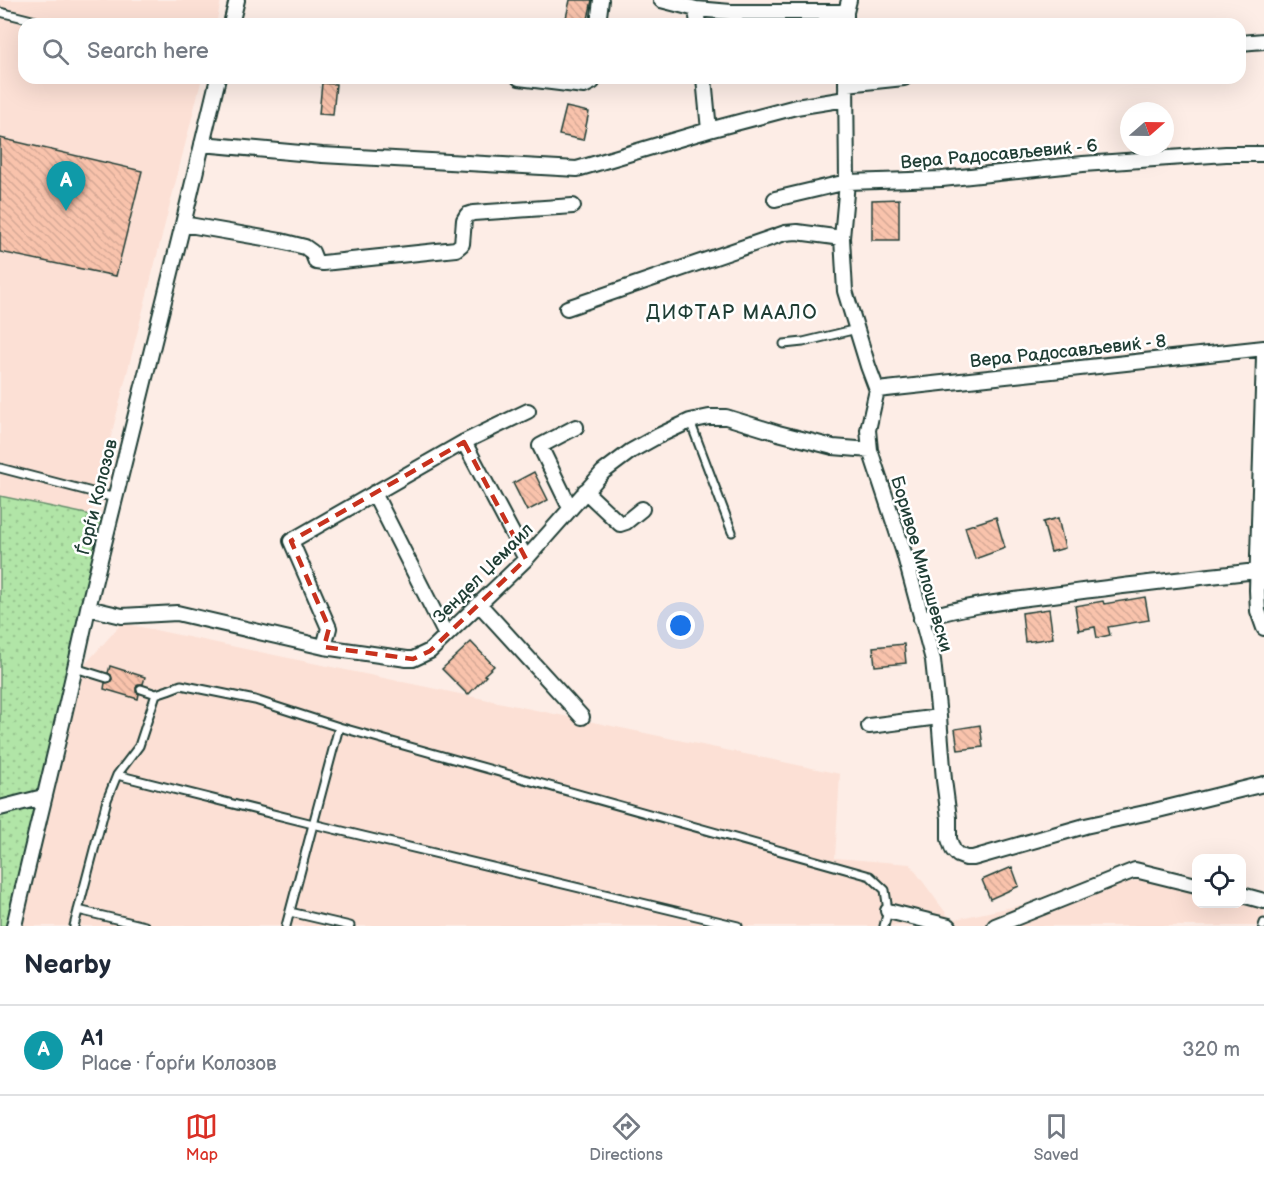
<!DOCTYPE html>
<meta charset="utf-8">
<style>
body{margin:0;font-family:"Balsamiq Sans",sans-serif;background:#f6f6f7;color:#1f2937}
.controls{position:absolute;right:18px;bottom:18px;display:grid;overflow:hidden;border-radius:12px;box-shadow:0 6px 24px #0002}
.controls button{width:54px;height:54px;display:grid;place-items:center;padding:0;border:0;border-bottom:2px solid #e0e1e3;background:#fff;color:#1f2937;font:30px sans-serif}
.compass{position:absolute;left:1120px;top:102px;width:54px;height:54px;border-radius:50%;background:#fff;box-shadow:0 6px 24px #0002;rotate:70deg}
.you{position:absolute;left:681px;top:626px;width:21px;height:21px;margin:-15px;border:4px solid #fff;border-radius:50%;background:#1a73e8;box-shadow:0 0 0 9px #1a73e833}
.badge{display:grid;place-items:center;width:39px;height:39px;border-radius:50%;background:#d93025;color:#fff;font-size:20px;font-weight:700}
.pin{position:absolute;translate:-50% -50px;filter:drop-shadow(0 2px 3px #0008)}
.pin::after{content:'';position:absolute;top:32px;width:21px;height:18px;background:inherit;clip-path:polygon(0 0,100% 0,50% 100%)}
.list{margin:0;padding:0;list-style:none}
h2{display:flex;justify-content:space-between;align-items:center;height:78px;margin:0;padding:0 24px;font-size:26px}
h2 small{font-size:20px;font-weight:400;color:#747a83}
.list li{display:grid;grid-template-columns:39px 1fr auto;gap:18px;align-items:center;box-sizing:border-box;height:90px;padding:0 24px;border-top:2px solid #e0e1e3}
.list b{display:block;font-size:22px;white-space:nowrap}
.list p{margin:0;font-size:20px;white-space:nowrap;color:#747a83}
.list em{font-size:20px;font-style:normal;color:#747a83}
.icon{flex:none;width:33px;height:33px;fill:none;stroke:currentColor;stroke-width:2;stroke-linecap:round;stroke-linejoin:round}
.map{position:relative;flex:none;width:1264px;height:926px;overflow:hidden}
.search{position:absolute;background:#fff;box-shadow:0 6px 24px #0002;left:18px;right:18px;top:18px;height:66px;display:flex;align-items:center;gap:15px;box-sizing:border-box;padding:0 21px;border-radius:18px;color:#747a83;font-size:22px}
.sheet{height:168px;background:#fff}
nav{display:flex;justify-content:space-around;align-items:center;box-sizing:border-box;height:84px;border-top:2px solid #e0e1e3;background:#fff;font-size:16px;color:#747a83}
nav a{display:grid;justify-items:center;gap:3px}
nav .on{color:#d93025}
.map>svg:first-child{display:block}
</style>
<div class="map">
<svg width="1264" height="926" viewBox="0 0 1264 926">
<defs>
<pattern id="grass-dots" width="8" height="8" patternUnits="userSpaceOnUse" patternTransform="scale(1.5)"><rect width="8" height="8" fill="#b1e5a7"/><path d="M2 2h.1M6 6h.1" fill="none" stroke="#98c590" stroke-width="1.8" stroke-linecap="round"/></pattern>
<pattern id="building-back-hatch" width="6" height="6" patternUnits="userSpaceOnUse" patternTransform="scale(1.5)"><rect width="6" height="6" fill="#f9c3ac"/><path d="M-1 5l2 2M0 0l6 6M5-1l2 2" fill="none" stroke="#d5a895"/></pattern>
</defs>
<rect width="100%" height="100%" fill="#fdede6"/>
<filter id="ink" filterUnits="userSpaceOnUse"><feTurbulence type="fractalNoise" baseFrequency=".0167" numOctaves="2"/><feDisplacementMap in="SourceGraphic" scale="12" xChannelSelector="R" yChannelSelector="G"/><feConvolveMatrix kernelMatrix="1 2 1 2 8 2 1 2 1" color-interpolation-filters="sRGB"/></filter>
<g filter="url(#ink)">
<path fill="#fce0d5" d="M0,0h221l-5,24h-192v54h178l-111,437 -91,-19z
M122,623l718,151 -5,84 75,6 41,56 211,-45 34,7v22h46v-13l22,4v31h-1250l58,-247z"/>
<path fill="url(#grass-dots)" stroke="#68916e" stroke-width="1.5" d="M0,496l91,19 19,8 -96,403h-14z"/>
<path fill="url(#building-back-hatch)" stroke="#1f3d34" stroke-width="1.5" d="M570,0h22l-5,24 -21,-6z
M322,83l14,1 -3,31 -14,-1z
M566,107l23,5 -6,28 -24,-5z
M0,138l142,33 -26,105 -116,-24z
M899,199v41h-27v-40z
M534,472l14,28 -21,11 -14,-28z
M996,517l9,31 -30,11 -10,-32z
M1058,518l7,30 -14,4 -8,-30z
M470,587l5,8 -10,10 -6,-10z
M1145,597l4,23 -41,7 2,8 -13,3 -2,-11 -16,3 -4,-24 28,-5 1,3z
M1049,609l4,29 -28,4 -3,-29z
M471,642l23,24 -10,9 2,1 -18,19 -26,-26z
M904,644l2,19 -31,3 -2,-19z
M110,666l35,11 -2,7h-5l-2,4v4l3,2 -1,5 -34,-10 1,-6 5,-1 2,-3 -1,-4 -3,-2z
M980,725l3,22 -25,3 -3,-21z
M1012,867l7,19 -29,13 -8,-19z"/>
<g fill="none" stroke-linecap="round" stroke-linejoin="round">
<g stroke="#1f3d34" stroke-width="11">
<path id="lane" d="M0,12l48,12
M784,344l19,-2 54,-13
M690,421l42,111
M0,468l115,30
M75,668l32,10
M141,689l15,5 12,-4 13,-5 74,15 84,27 531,149 15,14 3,21 -4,15
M117,775l196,49 425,102
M78,910l67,16
M290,912l60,14
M74,926l33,-126 10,-25 22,-29 17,-52
M286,926l53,-199
M1263,926l1,-3"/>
</g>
<g stroke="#1f3d34" stroke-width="18">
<path id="street" d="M661,0l35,9 35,3h115
M696,9l2,15
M231,24l6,-24
M598,24l3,-24
M846,24v-12l3,-12
M1240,43l24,-2
M519,78l65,8 8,-4v-4
M704,78l5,52
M846,78l1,104 -5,56 3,53 23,75 9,24 -9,40 2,20 34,103 29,107 6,57 5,63 5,38v21l4,11 5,5 8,3h7l112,-32 69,-15 110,-27
M846,84l58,-6
M202,144l120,11 255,14 132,-39 87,-23 50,-8
M775,199l72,-17 95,-3 141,-15 143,-10h38
M183,224l98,17 24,6 7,5 4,10 7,1 133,-14 6,-5 2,-24 3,-5 6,-2 100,-7
M567,308l218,-75 12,-1 45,6
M1264,356l-7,234 1,21 6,17
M877,390l387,-42
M464,442l62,117
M585,491l35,33 6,-2 16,-13
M374,493l72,142
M570,508l-30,-62 36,-19
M479,604l103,113
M88,608l34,8 55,-3 147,34 83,12h6l17,-8 96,-92 77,-87 28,-21 27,-15 32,-15 19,-4h17l52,16 55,14 37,3
M921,619c45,-14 93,-19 140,-25 65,-9 131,-16 196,-23
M324,647l5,-19 -38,-87 173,-99 64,-31
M869,726l70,-9
M0,808l43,-11
M1242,895l22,6
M888,911l61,15
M14,926c24,-106 52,-212 74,-318l95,-384 35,-146
M995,926l140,-56 61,15"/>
</g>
<use href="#lane" stroke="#fff" stroke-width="7"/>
<use href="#street" stroke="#fff" stroke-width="14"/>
</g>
</g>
<path fill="none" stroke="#c8321e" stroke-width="4.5" stroke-dasharray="12 8" stroke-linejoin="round" d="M464,442l62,117 -96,92 -17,8 -89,-12 5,-19 -38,-87z"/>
<g text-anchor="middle" stroke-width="5" stroke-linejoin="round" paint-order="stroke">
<g font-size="18" fill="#1f3d34" stroke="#fff">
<text transform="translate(999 154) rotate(-5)" y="6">Вера Радосављевиќ - 6</text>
<text transform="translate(1068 351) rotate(-6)" y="6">Вера Радосављевиќ - 8</text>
<text transform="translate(97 497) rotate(-76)" y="6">Ѓорѓи Колозов</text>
<text transform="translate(922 564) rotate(74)" y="6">Боривое Милошевски</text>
<text transform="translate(483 573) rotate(-45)" y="6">Зендел Џемаил</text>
</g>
<g font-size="20" letter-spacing="1.5" fill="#1f3d34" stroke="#fff">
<text x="732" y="319">ДИФТАР МААЛО</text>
</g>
</g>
</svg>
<div class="controls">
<button><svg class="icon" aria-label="locate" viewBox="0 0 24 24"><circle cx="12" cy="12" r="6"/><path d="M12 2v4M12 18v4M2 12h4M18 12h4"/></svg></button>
</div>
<svg class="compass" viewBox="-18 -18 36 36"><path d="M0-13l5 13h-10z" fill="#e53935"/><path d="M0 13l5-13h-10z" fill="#747a83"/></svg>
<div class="you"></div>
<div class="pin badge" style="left:66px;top:211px;background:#0f9aa8">A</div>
<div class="search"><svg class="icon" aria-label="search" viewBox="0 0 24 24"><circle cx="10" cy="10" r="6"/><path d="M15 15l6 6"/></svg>Search here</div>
</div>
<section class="sheet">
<h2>Nearby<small></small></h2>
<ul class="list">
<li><span class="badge" style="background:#0f9aa8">A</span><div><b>А1</b><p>Place · Ѓорѓи Колозов</p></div><em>320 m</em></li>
</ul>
</section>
<nav>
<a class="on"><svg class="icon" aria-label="map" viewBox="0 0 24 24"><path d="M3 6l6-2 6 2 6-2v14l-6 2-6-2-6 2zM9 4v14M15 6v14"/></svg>Map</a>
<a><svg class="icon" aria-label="directions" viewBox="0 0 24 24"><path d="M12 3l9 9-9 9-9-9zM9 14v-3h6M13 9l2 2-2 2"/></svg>Directions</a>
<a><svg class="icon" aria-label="saved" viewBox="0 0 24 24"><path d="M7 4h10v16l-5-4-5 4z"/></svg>Saved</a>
</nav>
